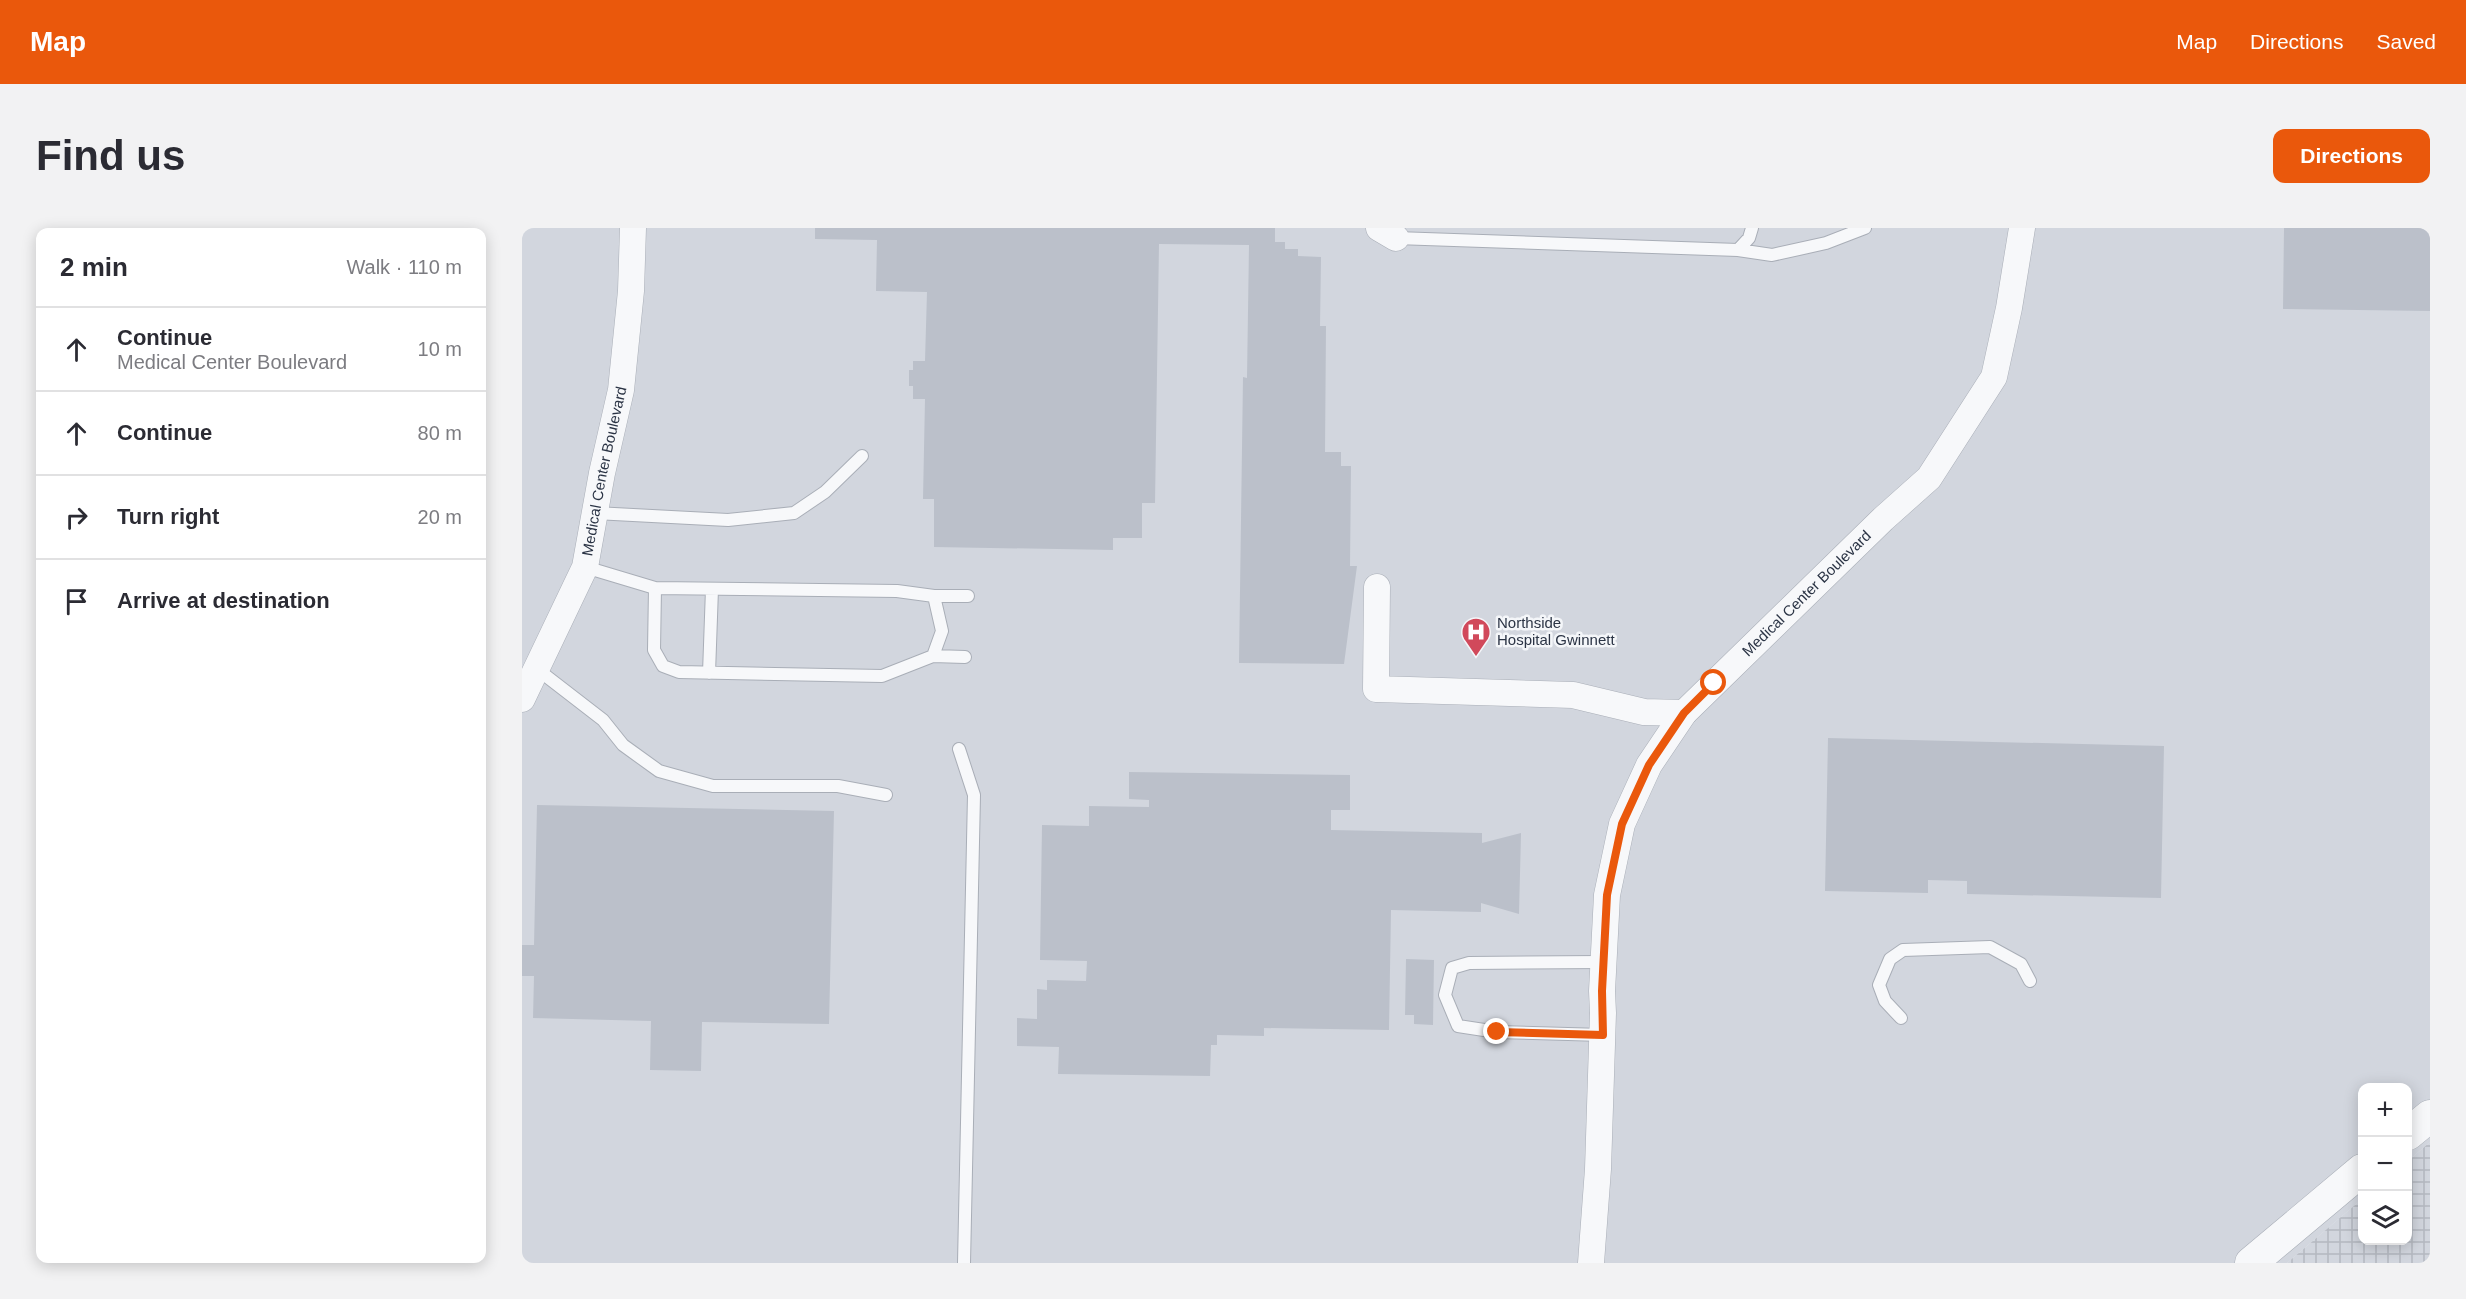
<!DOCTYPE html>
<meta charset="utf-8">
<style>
body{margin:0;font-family:Helvetica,sans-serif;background:#f2f2f3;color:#2b2b33}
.controls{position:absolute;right:18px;bottom:18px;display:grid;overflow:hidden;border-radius:12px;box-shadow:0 3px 15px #0003}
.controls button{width:54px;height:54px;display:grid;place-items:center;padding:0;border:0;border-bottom:2px solid #e1e1e2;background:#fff;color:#2b2b33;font:30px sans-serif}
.stop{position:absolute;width:18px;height:18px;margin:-14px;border:4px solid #ea580c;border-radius:50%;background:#fff}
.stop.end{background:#ea580c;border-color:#fff;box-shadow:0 2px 6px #0008}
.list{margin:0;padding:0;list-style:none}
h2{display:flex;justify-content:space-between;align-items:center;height:78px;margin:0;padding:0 24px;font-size:26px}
h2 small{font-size:20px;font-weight:400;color:#7c7c81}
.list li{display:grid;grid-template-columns:39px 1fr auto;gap:18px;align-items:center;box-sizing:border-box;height:84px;padding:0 24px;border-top:2px solid #e1e1e2}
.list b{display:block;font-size:22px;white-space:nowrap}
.list p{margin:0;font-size:20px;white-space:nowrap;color:#7c7c81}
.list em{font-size:20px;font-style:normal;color:#7c7c81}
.icon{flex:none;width:33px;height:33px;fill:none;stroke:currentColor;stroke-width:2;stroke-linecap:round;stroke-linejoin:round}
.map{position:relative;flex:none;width:1908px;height:1035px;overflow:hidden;border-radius:12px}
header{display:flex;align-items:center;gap:36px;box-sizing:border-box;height:84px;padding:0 30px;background:#ea580c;color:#fff}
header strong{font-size:28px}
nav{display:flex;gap:33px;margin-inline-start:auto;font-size:21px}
.intro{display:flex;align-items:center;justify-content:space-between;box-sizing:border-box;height:144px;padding:0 36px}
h1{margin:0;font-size:42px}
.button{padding:15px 27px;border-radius:12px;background:#ea580c;color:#fff;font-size:21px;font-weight:700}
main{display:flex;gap:36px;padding:0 36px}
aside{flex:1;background:#fff;border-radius:12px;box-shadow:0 3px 15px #0003}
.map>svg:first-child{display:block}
</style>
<header>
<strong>Map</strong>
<nav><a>Map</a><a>Directions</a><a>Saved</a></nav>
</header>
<div class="intro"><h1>Find us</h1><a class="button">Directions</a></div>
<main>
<aside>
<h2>2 min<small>Walk · 110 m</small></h2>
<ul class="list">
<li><svg class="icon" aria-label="ahead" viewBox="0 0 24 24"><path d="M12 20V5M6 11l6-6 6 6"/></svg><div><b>Continue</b><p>Medical Center Boulevard</p></div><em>10 m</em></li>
<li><svg class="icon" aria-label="ahead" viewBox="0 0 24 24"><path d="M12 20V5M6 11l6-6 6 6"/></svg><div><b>Continue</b></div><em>80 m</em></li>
<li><svg class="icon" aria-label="right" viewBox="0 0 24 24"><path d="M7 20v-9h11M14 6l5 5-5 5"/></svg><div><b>Turn right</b></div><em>20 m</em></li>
<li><svg class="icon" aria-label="arrive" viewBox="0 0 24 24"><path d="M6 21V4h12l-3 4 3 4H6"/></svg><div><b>Arrive at destination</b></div></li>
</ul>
</aside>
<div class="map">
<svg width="1908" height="1035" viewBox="0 0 1908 1035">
<defs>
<pattern id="industrial-grid" width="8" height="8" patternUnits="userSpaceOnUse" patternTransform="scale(1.5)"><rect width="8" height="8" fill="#d2d6de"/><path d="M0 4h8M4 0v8" fill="none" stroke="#b4b8c0"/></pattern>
</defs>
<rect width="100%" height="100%" fill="#e4e7ec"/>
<path fill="#d2d6de" d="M0,0h1908v914l-22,19v-73h-46v111l-75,64h-1765z"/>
<path fill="url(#industrial-grid)" d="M1908,914v121h-143l75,-64v41h46v-79z"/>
<path fill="#bbc0ca" d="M293,0h460v14h10v7h13v7l23,1 -1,69h6l-1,126h16v14h10l-1,100h7l-13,98 -105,-1 4,-286 4,1 2,-133 -90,-1 -4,259h-13v35h-29v12l-179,-3v-48h-11l2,-100h-12v-13h-4v-16h4v-9h12l2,-69 -51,-1 1,-51 -62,-1z
M1762,0h146v83l-147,-2z
M1306,510l336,8 -3,152 -194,-4v-13l-39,-1v13l-103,-2z
M607,544l221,3v35h-19v20l151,3v10l39,-10 -2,81 -38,-11v9l-90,-2 -2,120 -125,-2v8l-47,-1v10h-6l-1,31 -152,-2 1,-27 -42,-1v-28l20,1v-30l10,1v-10l39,1 1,-20 -47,-1 2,-135 47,1v-20l60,1v-7l-20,-1z
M15,577l297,6 -5,213 -127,-2 -1,49 -51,-1 1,-49 -118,-3 1,-42h-12v-31h12z
M884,731l28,1 -1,65 -19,-1v-9h-9z"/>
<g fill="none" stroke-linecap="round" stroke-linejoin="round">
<g stroke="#a9aeb7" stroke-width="14">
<path id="service" d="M874,10l342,12 34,5 54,-12 39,-15
M1216,22l11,-12 3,-10
M73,285l133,7 66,-7 31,-21 37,-36
M63,339l70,21 242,3 37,5 8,35 -9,25 -51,20 -203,-4 -16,-6 -9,-16 1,-62
M412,368h34
M411,428l32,1
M15,441l66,51 20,25 36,26 54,15h125l48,9
M187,445l3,-84
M437,521l15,46 -10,468
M1379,790l-16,-17 -6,-16 11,-26 13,-9 87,-3 31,17 9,17
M1081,807l-106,-3 -39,-6 -13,-31 7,-27 17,-5 134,-1"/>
</g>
<g stroke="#a9aeb7" stroke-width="27">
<g id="minor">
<path d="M857,0l17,10"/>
<path d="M855,359l-1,102 197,6 71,17 40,1"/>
<path id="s1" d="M0,471l63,-132 17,-94 19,-83 10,-99 2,-63"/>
<path id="s2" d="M1069,1035l7,-94 5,-156 -1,-22 5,-96 15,-71 27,-59 35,-52 199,-194 46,-41 65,-101 15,-69 13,-80"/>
</g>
</g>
<g stroke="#a9aeb7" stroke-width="33">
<path id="tertiary" d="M1886,906l22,-18
M1729,1035l111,-93"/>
</g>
<use href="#service" stroke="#f7f8fa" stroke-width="12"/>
<use href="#minor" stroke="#f7f8fa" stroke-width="26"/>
<use href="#tertiary" stroke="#f7f8fa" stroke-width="32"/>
</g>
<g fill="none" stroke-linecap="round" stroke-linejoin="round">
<path stroke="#ea580c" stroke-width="8" d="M975,804l106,3 -1,-44 5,-96 15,-71 27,-59 35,-52 30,-30"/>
</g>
<defs>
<g id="hospital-pin" transform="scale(1.5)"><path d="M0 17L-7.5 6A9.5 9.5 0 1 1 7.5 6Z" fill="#d1495b" stroke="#f4f6f9"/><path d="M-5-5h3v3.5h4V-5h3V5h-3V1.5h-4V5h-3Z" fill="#fff"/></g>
</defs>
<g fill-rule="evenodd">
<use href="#hospital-pin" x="954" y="404"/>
</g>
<g text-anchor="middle" stroke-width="5" stroke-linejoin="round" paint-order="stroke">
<g font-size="15" fill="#2b3445" stroke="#f4f6f9">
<text dy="5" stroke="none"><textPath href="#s1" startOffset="244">Medical Center Boulevard</textPath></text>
<text dy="5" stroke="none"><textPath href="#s2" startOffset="740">Medical Center Boulevard</textPath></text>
</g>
<g font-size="15" fill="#2b3445" stroke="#f4f6f9" text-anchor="start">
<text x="975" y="400">Northside<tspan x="975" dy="17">Hospital Gwinnett</tspan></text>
</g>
</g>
</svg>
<div class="controls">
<button>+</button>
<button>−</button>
<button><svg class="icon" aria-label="layers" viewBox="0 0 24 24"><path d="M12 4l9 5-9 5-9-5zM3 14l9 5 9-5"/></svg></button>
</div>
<div class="stop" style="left:1192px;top:455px"></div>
<div class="stop end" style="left:975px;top:804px"></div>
</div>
</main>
